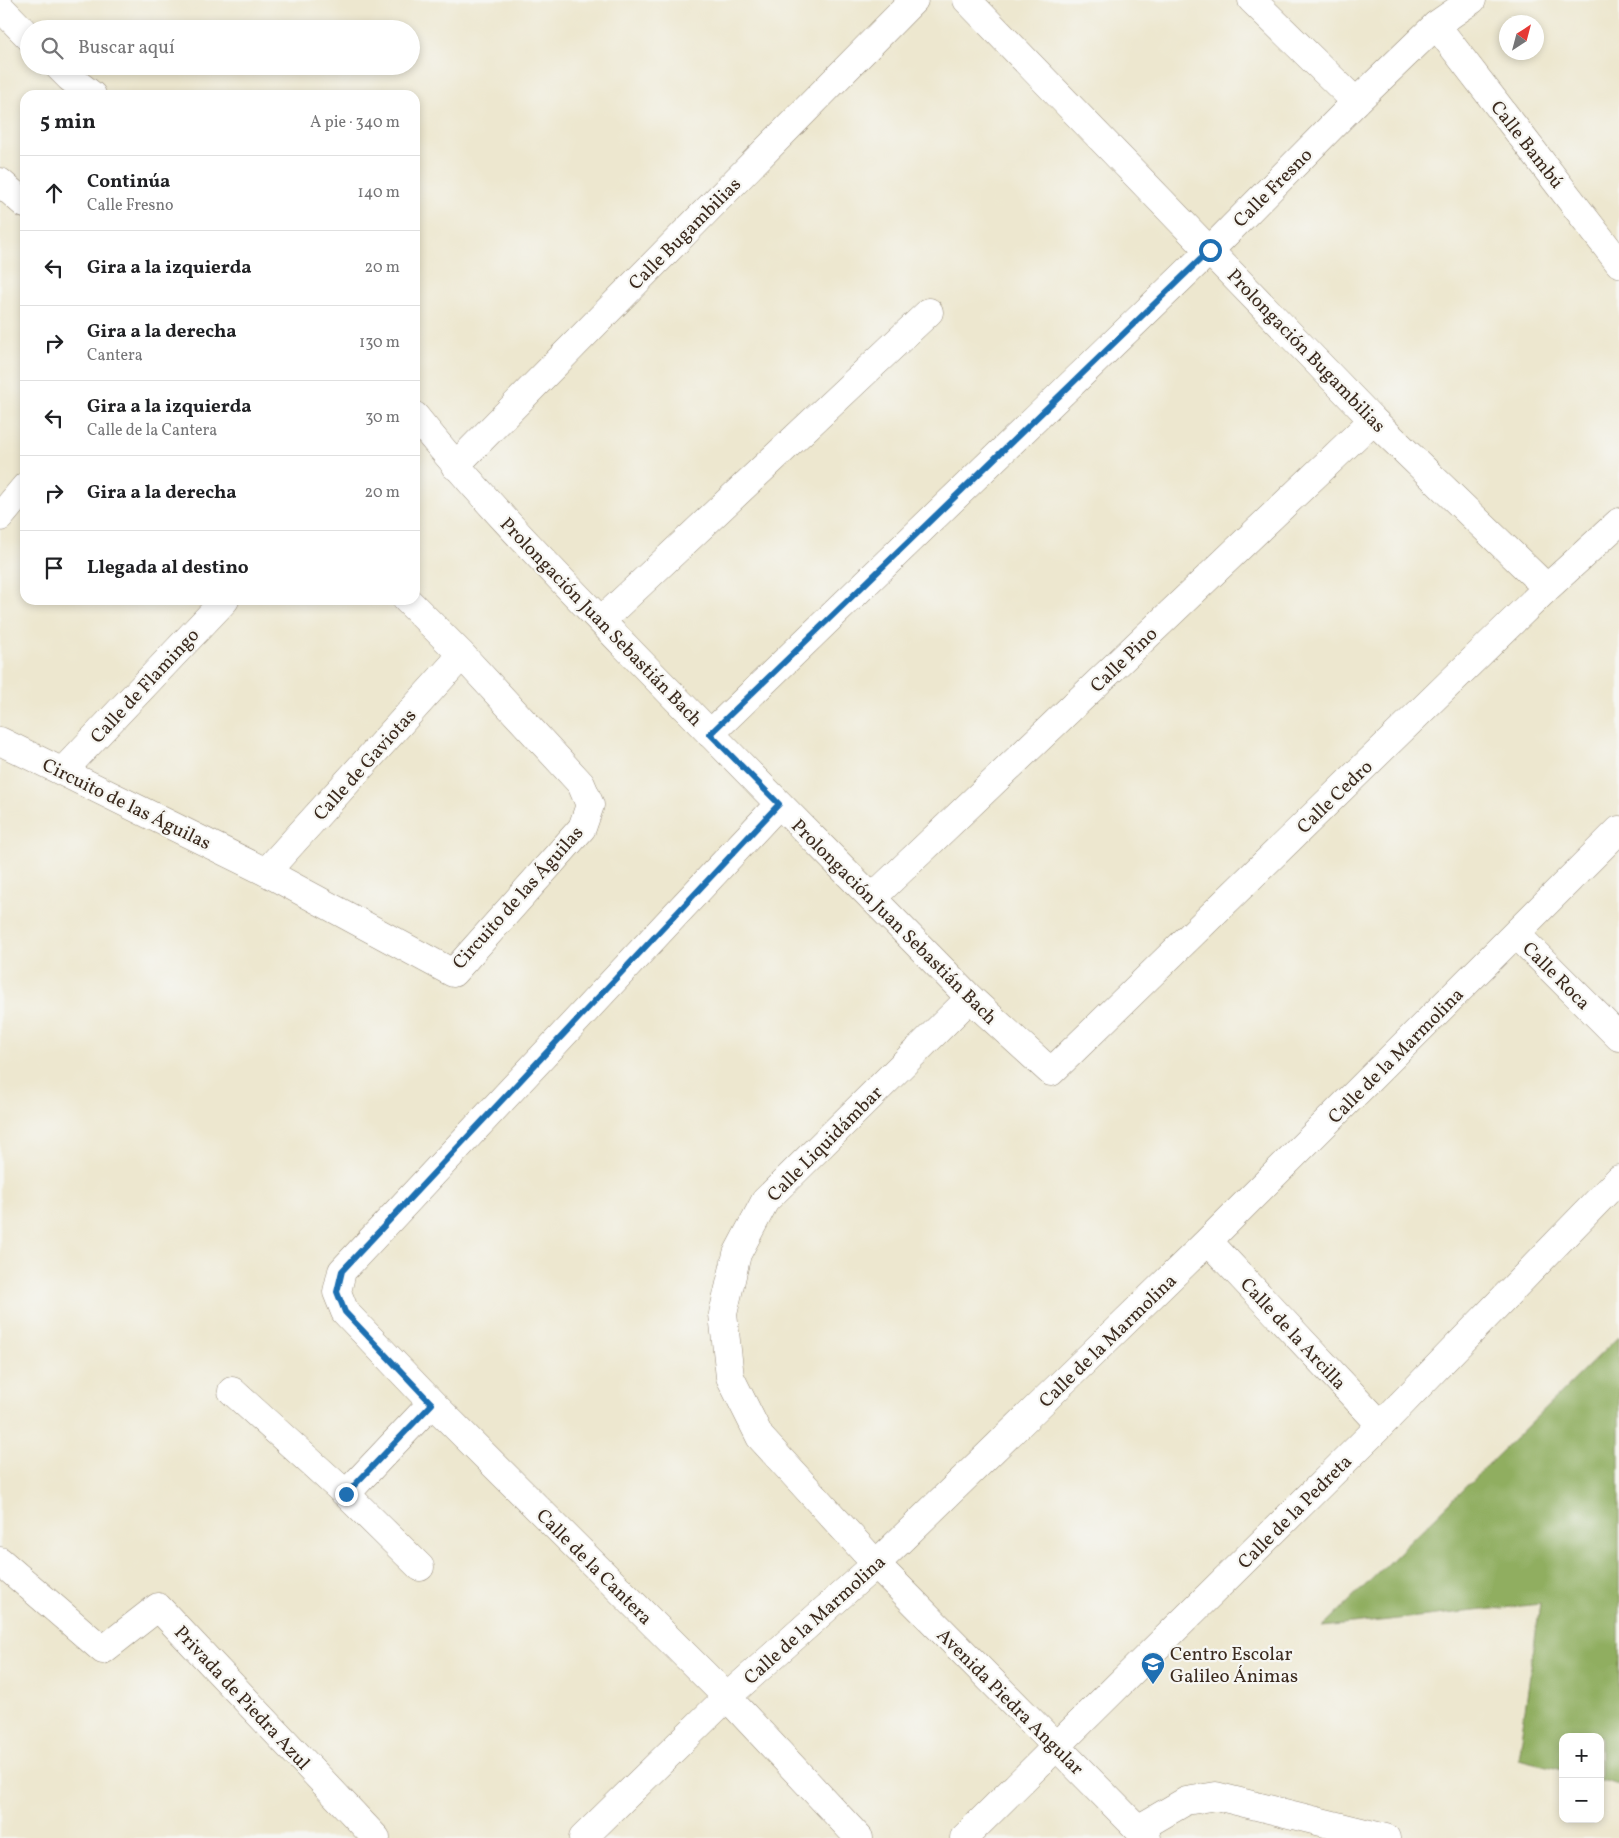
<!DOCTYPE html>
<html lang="es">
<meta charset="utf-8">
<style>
body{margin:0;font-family:Vollkorn,serif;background:#f6f6f6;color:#202124}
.controls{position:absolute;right:15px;bottom:15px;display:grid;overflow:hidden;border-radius:10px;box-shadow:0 2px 8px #0003}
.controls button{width:45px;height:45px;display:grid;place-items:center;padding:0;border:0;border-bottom:1px solid #e0e0e0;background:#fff;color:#202124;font:25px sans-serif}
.compass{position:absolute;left:1499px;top:15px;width:45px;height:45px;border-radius:50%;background:#fff;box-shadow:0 2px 8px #0003;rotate:36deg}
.stop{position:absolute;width:15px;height:15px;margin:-11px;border:4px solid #1f6fb2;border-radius:50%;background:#fff}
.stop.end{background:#1f6fb2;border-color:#fff;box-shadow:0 1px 5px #0008}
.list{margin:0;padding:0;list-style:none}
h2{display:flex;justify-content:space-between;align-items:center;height:65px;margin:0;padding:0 20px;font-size:21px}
h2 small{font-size:16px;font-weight:400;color:#757577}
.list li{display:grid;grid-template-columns:32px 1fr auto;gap:15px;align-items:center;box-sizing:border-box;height:75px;padding:0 20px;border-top:1px solid #e0e0e0}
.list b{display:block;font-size:19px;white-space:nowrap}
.list p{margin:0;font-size:16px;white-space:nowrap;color:#757577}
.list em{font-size:16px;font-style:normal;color:#757577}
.icon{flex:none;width:28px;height:28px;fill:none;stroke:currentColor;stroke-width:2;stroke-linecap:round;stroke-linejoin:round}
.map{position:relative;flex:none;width:1619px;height:1838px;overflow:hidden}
.search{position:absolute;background:#fff;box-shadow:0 2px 8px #0003;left:20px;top:20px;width:400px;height:55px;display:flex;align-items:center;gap:12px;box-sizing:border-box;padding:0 18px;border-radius:28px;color:#757577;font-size:19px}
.panel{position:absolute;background:#fff;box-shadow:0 2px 8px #0003;left:20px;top:90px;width:400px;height:515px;border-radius:15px}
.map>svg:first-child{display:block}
</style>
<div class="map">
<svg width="1619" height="1838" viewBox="0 0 1619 1838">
<rect width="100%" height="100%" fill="#f6f6f2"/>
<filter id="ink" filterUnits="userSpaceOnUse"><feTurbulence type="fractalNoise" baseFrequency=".02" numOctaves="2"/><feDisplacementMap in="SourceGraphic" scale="10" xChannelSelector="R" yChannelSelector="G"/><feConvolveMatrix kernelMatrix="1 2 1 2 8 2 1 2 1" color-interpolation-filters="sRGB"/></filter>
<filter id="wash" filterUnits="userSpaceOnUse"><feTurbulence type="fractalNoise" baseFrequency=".0096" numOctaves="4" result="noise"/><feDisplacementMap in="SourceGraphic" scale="20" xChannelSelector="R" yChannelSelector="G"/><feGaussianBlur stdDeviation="1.12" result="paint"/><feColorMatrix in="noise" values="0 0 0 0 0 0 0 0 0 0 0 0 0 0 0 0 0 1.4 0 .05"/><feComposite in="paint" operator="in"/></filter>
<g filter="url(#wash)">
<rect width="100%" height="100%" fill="#ede7cf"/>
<path fill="#90ae60" stroke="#666c3f" d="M1619,1336v449l-19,-5v-43h-37v33l-45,-11 22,-155 -217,23z"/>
</g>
<g filter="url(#ink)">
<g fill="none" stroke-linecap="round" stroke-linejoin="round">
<g stroke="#948876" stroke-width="29">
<path id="street" d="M967,0l406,420 174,168
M1252,0l104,102
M1436,25l183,238
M0,182l25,22
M455,466l459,-466
M0,517l25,-30
M601,621l328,-309
M0,741l266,131 187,101 129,-145 8,-23 -9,-21 -119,-129 -55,-55
M63,771l162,-171
M779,804l-437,467 -5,21 8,20 87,91 295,294 132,141
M266,872l196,-217
M872,898l501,-478
M1516,934l103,103
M970,998l81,74 496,-484 72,-66
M1208,1241l173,184
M232,1391l114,103 74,73
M346,1494l86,-91
M0,1561l103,89 55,-43 218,231
M1138,1829l48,-28 30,-5 170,42
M583,1838l144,-141 149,-133 332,-323 411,-411
M964,1838l417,-413 238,-246"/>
</g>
<g stroke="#948876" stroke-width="29">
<path id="secondary" d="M0,7l29,30
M58,66l12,12 22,17
M415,416c65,81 138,155 210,230 114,118 230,234 345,352l-205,203 -28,53 -14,60 7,63 30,60 116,127 271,274
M710,734l500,-484 146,-148 80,-77 36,-25"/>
</g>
<use href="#street" stroke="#fff" stroke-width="28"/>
<use href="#secondary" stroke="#fff" stroke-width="28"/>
</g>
</g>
<g fill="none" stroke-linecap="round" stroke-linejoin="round" filter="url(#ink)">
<path stroke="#1f6fb2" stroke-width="6" d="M346,1494l86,-90 -87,-92 -8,-20 5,-21 437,-467 -69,-70 500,-484"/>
</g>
<defs>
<g id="school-pin" transform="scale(1.25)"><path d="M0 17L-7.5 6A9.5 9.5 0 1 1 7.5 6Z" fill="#1f6fb2" stroke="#f6f6f2"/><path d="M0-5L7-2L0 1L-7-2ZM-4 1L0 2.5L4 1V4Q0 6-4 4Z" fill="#fff"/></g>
</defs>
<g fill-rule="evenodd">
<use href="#school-pin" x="1153" y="1664"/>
</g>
<g text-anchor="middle" stroke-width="4.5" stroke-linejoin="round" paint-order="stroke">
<g font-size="19" fill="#3b2a1e" stroke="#f6f6f2">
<text transform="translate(1528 144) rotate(52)" y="7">Calle Bambú</text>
<text transform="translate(1272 187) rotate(-45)" y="7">Calle Fresno</text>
<text transform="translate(684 233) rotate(-45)" y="7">Calle Bugambilias</text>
<text transform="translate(1307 350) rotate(46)" y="7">Prolongación Bugambilias</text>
<text transform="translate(602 621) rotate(46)" y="7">Prolongación Juan Sebastián Bach</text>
<text transform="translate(1123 659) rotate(-44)" y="7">Calle Pino</text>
<text transform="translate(144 685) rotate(-47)" y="7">Calle de Flamingo</text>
<text transform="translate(364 764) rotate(-48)" y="7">Calle de Gaviotas</text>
<text transform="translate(1334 796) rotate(-44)" y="7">Calle Cedro</text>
<text transform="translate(127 803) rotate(26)" y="7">Circuito de las Águilas</text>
<text transform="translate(517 897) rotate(-48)" y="7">Circuito de las Águilas</text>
<text transform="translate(895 921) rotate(45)" y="7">Prolongación Juan Sebastián Bach</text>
<text transform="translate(1557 975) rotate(45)" y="7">Calle Roca</text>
<text transform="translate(1395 1055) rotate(-45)" y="7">Calle de la Marmolina</text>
<text transform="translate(824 1143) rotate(-45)" y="7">Calle Liquidámbar</text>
<text transform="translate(1294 1333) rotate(47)" y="7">Calle de la Arcilla</text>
<text transform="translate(1107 1340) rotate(-44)" y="7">Calle de la Marmolina</text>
<text transform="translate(1294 1511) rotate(-45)" y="7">Calle de la Pedreta</text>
<text transform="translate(595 1566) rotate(45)" y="7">Calle de la Cantera</text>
<text transform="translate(814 1619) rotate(-42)" y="7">Calle de la Marmolina</text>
<text transform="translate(243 1697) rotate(47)" y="7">Privada de Piedra Azul</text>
<text transform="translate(1011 1701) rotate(45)" y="7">Avenida Piedra Angular</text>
</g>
<g font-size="19" fill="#3b2a1e" stroke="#f6f6f2" text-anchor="start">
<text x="1170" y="1660">Centro Escolar<tspan x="1170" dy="22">Galileo Ánimas</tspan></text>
</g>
</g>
</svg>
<div class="controls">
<button>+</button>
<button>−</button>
</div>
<svg class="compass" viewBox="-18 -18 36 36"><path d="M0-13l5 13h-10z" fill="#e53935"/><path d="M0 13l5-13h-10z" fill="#757577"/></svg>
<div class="stop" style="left:1210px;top:250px"></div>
<div class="stop end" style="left:346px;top:1494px"></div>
<div class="search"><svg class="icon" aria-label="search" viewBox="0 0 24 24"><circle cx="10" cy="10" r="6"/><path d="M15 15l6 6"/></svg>Buscar aquí</div>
<section class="panel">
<h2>5 min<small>A pie · 340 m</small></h2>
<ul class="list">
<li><svg class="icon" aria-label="ahead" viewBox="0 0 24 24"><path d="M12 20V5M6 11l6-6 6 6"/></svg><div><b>Continúa</b><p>Calle Fresno</p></div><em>140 m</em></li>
<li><svg class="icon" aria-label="left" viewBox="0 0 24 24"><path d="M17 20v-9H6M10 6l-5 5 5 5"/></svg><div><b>Gira a la izquierda</b></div><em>20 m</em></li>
<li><svg class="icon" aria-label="right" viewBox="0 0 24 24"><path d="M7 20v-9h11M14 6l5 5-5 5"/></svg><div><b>Gira a la derecha</b><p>Cantera</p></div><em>130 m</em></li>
<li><svg class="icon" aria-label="left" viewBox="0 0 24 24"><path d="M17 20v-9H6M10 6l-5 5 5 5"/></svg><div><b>Gira a la izquierda</b><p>Calle de la Cantera</p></div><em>30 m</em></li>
<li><svg class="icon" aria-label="right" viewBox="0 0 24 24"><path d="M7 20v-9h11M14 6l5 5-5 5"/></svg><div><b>Gira a la derecha</b></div><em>20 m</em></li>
<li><svg class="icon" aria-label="arrive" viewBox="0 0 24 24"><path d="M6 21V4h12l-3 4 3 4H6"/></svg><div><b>Llegada al destino</b></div></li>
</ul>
</section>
</div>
